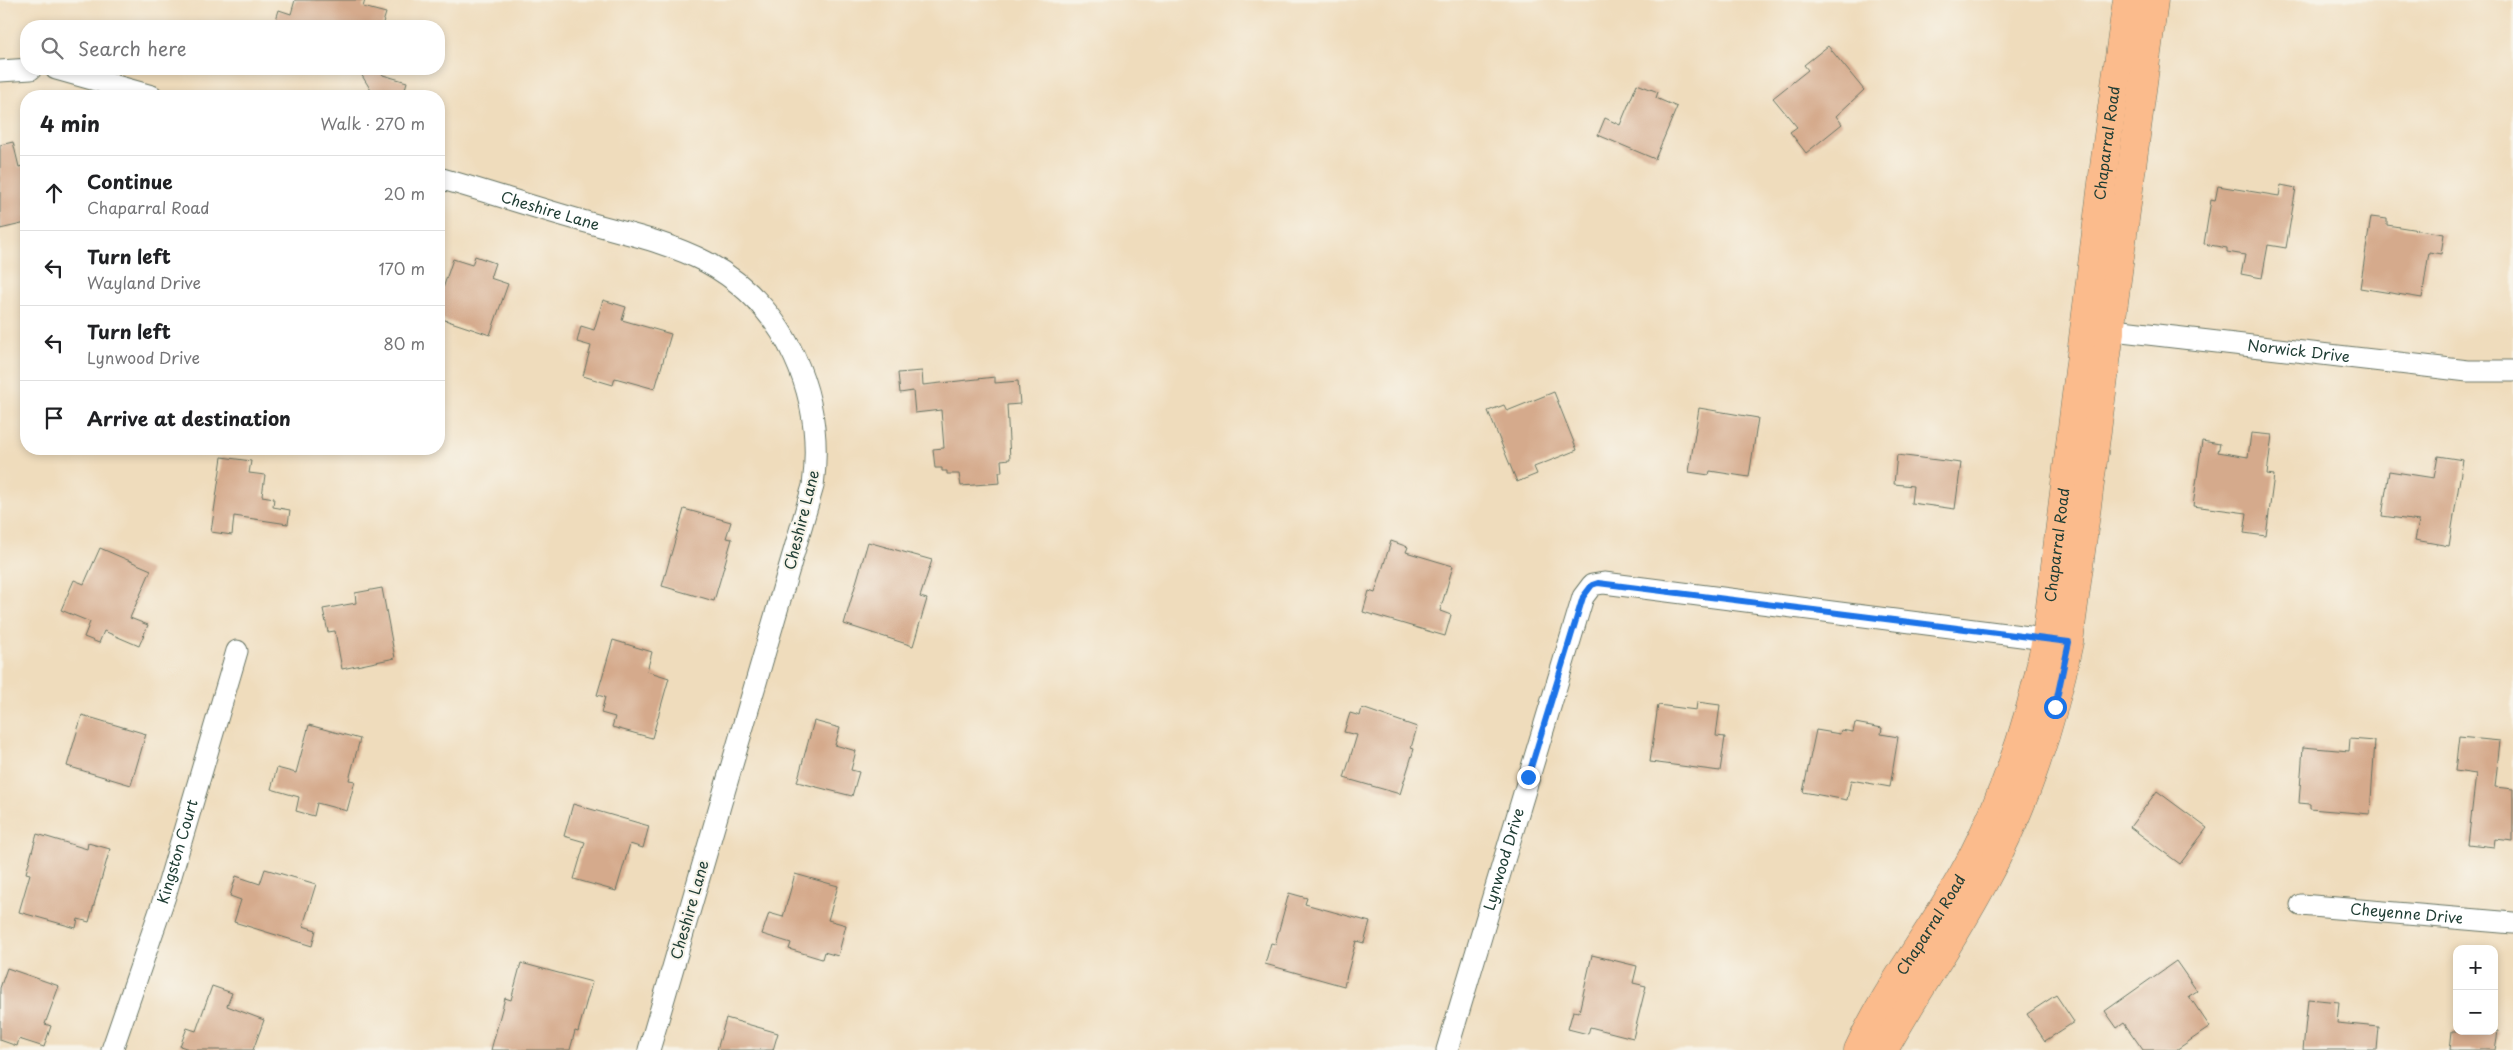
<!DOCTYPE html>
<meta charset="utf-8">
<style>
body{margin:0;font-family:"Playpen Sans",sans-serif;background:#f6f6f6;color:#202124}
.controls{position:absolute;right:15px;bottom:15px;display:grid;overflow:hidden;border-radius:10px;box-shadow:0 2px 8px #0003}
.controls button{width:45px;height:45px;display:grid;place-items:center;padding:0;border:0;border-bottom:1px solid #e0e0e0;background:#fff;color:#202124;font:25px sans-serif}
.stop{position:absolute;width:15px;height:15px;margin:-11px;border:4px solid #1a73e8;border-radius:50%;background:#fff}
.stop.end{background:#1a73e8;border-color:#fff;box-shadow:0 1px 5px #0008}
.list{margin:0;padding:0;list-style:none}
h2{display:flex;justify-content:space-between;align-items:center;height:65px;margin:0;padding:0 20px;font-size:21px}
h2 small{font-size:16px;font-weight:400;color:#757577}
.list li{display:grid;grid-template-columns:32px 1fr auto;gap:15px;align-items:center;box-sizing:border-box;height:75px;padding:0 20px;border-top:1px solid #e0e0e0}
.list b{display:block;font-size:19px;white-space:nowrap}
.list p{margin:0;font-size:16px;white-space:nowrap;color:#757577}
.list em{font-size:16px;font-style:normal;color:#757577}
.icon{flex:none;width:28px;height:28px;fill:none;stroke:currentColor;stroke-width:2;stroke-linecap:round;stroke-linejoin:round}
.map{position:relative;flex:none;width:2513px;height:1050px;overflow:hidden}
.search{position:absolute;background:#fff;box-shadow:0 2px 8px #0003;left:20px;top:20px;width:425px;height:55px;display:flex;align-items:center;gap:12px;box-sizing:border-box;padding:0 18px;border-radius:20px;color:#757577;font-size:19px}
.panel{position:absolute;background:#fff;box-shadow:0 2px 8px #0003;left:20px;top:90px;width:425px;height:365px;border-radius:20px}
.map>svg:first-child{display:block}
</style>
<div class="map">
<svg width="2513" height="1050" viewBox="0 0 2513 1050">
<rect width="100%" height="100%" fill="#f7f3e8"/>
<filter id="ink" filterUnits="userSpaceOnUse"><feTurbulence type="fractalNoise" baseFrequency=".02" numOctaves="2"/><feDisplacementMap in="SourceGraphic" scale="10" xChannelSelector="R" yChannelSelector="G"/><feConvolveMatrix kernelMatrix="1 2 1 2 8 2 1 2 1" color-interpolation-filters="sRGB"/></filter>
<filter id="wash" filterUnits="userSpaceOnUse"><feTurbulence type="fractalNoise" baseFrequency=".0096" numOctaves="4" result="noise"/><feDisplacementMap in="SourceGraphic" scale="20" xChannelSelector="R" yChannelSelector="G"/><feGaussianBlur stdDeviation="1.12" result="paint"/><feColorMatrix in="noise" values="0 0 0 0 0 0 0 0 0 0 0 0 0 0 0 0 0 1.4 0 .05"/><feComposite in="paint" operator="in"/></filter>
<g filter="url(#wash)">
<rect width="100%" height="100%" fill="#efdcbc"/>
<g id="blocks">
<path fill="#d5aa8c" d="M295,0h70l-2,7 23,6 -4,13h-108l5,-16 12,4z
M1828,46l36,44 -28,26 6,8 -36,29 -16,-21 7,-5 -24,-29 35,-28 -4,-5z
M358,69h21l4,6 24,7 -4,14h-15l-16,-4z
M1637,84l21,8 -2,6 21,9 -22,52 -57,-24 7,-17 15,7z
M13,142l6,25 7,-2v58l-26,6v-84z
M2281,185l15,3 -10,60 -18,-3 -6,33 -21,-4 4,-19 -18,-3v-4l-23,-4 7,-44 4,1 3,-15 61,10z
M2371,217l16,2v6l57,9 -3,20 -12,-2 -7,46 -62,-10z
M475,256l20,7 -5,15 18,6 -18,51 -51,-17v-18l14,-41 19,6z
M603,300l23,7 -4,13 49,14 -16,55 -40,-11 -2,7 -30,-9 8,-30 -14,-4 4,-16 13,4z
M922,371l1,14 72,-8v6l23,-2 2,23 -13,1 3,54 -9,1 1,12h-3l1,11 -39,3 -2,-12h-12v-3h-5v-3h-7l-2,-19 11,-1 -3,-38 -26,3 -2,-22 -13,2 -2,-20z
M1554,392l23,58 -43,17 3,7 -20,8 -29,-71 16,-6 3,6z
M1699,408l59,10 -9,59 -39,-6 -1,4 -20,-3z
M2251,433l21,2 -5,39 7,1 -8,61 -22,-3 3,-20 -54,-7 9,-65 18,3 -2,8 30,5z
M1897,455l64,8 -6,46 -44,-6 2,-17 -19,-2z
M2438,456l25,4 -14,86 -34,-6 4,-19 -37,-5 7,-45 45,7z
M222,457l29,4 -2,12 16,2 -3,21 12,2 -1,9 17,3 -2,14 -54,-8 -2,19 -21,-3z
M684,509l47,13 -5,16 6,1 -18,62 -52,-15z
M1391,541l17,6 -2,5 47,14 -13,45 11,4 -6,21 -82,-24 6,-21 6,2z
M868,542l64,18 -12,37 7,2 -14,47 -69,-22z
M100,548l51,22 -21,48 18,7 -9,21 -35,-15 -5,12 -15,-6 6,-15 -29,-12 13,-30 10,4z
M382,588l13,70 -53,11 -7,-38 -7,1 -5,-23 33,-6 -1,-10z
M613,640l39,12 -5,19 22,7 -17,60 -40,-11 3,-10 -14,-4 4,-16 -8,-2z
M1697,702l23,3 -4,31 9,1 -5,34 -70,-9 8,-57 38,5z
M1362,708l55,19 -6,21 3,1 -14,45 -56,-16 13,-43 -13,-3 6,-19 10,3z
M82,715l64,19 -15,51 -64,-19z
M814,721l26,7 -5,17 21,6 -5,19 8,2 -7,24 -55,-14z
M1855,723l27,5 -1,6 17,3 -8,50 -39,-7 -4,20 -44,-8 13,-62 24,4 1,-4 12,2z
M309,725l51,14 -11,41 6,1 -8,30 -30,-8 -3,13 -18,-5 3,-14 -28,-8 6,-21 19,5z
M2459,737l41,4 -5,46 18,2v52l-18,-2 -1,8 -26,-3 8,-70 -21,-3z
M2350,739l25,2 -5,73 -60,-5v-5l-11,-1 4,-56 46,4z
M2157,791l50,37 -27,36 -50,-37z
M573,804l76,22 -6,22 -13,-4 -14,47 -42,-12 11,-37 -21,-6z
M37,834l50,15 1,-6 22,6 -21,73 -11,-3 -2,9 -57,-16 11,-38 -4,-1z
M265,869l51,15 -13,42 13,4 -4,16 -78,-24 7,-22 -11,-4 6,-20 24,8z
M795,874l43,12 -10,34 18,5 -8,31 -14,-4 -2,7 -33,-10 2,-6 -29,-9 7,-21 14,4z
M1289,893l18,5 -2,6 65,18 -6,21 -8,-2 -12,45 -79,-22 6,-21 4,1z
M1592,955l45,11 -4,17 13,3 -13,52 -43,-11 -2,7 -20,-5 5,-18 6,1z
M2176,961l21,30 -8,5 21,31 -34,23h-33l-19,-27 -7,5 -12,-17z
M521,963l71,19 -14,50 -3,-1 -5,19h-79l14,-52 6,2z
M7,968l52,18 -14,38 6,2 -7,21 -25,-8 -2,7 -17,-6v-52z
M212,986l20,7 -5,13 37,14 -11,30h-61l-12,-4 7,-18 9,3z
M2056,995l18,27 -29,19 -18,-27z
M2308,999l31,3 -2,21 42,4 -2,23h-74z
M726,1018l52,15 -5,17h-56z
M2452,1031h46l-3,19h-45z"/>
</g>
</g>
<g filter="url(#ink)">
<use href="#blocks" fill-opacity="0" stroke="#687564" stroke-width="1"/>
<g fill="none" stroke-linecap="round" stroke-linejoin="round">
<g stroke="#687564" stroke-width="23">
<g id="minor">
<path d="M56,69l96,27"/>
<path d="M0,71l31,-2"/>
<path id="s1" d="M439,178c46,13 91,28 137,41 43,13 90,22 130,43 81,44 119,134 107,224l-164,564"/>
<path id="s2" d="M2096,328l372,43h45"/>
<path id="s3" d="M2301,905l212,18"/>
<path id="s4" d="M112,1050l53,-154 72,-245"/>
<path id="s5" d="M1447,1050l136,-453 9,-12 12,-2 456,58"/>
</g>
</g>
<g stroke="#687564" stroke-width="29">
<g id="major">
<path id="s6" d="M1858,1050c31,-68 80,-126 114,-193 35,-68 60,-143 74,-218l61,-496 20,-143"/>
<path d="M1884,1050c31,-57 69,-109 99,-166 42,-77 69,-157 86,-242l85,-642"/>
</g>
</g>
<use href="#minor" stroke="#fff" stroke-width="21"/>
<use href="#major" stroke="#fbbb8c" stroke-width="28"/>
</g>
</g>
<g fill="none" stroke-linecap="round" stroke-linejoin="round" filter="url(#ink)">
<path stroke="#1a73e8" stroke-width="6" d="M1528,777l55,-180 9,-12 6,-2 471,59 -14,65"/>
</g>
<g text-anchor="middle" stroke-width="4" stroke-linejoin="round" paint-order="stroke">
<g font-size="15" fill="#1f3d34" stroke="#f7f3e8">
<text dy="5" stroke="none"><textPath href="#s6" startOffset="955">Chaparral Road</textPath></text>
<text dy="5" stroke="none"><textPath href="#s1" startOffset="116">Cheshire Lane</textPath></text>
<text dy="5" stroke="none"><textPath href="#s2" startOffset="204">Norwick Drive</textPath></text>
<text transform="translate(802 520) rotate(-76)" y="5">Cheshire Lane</text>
<text dy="5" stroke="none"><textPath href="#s6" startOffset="550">Chaparral Road</textPath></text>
<text dy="5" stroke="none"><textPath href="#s4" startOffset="209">Kingston Court</textPath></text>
<text dy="5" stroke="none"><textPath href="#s5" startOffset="199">Lynwood Drive</textPath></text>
<text transform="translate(690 910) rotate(-74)" y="5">Cheshire Lane</text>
<text dy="5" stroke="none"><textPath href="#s3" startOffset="106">Cheyenne Drive</textPath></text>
<text dy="5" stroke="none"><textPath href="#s6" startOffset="145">Chaparral Road</textPath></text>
</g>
</g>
</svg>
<div class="controls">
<button>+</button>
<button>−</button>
</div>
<div class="stop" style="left:2055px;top:707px"></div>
<div class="stop end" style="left:1528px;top:777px"></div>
<div class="search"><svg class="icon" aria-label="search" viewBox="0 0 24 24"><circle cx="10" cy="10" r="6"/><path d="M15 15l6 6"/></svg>Search here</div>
<section class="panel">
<h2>4 min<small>Walk · 270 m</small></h2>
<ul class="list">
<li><svg class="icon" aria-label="ahead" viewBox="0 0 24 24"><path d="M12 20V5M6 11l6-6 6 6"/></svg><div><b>Continue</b><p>Chaparral Road</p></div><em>20 m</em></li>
<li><svg class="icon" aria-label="left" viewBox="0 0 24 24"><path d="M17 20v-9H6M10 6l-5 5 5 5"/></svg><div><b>Turn left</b><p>Wayland Drive</p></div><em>170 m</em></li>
<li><svg class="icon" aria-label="left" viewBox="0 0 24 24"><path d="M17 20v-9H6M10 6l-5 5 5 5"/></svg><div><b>Turn left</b><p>Lynwood Drive</p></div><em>80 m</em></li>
<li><svg class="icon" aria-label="arrive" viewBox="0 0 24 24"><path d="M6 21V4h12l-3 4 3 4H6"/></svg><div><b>Arrive at destination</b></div></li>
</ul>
</section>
</div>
